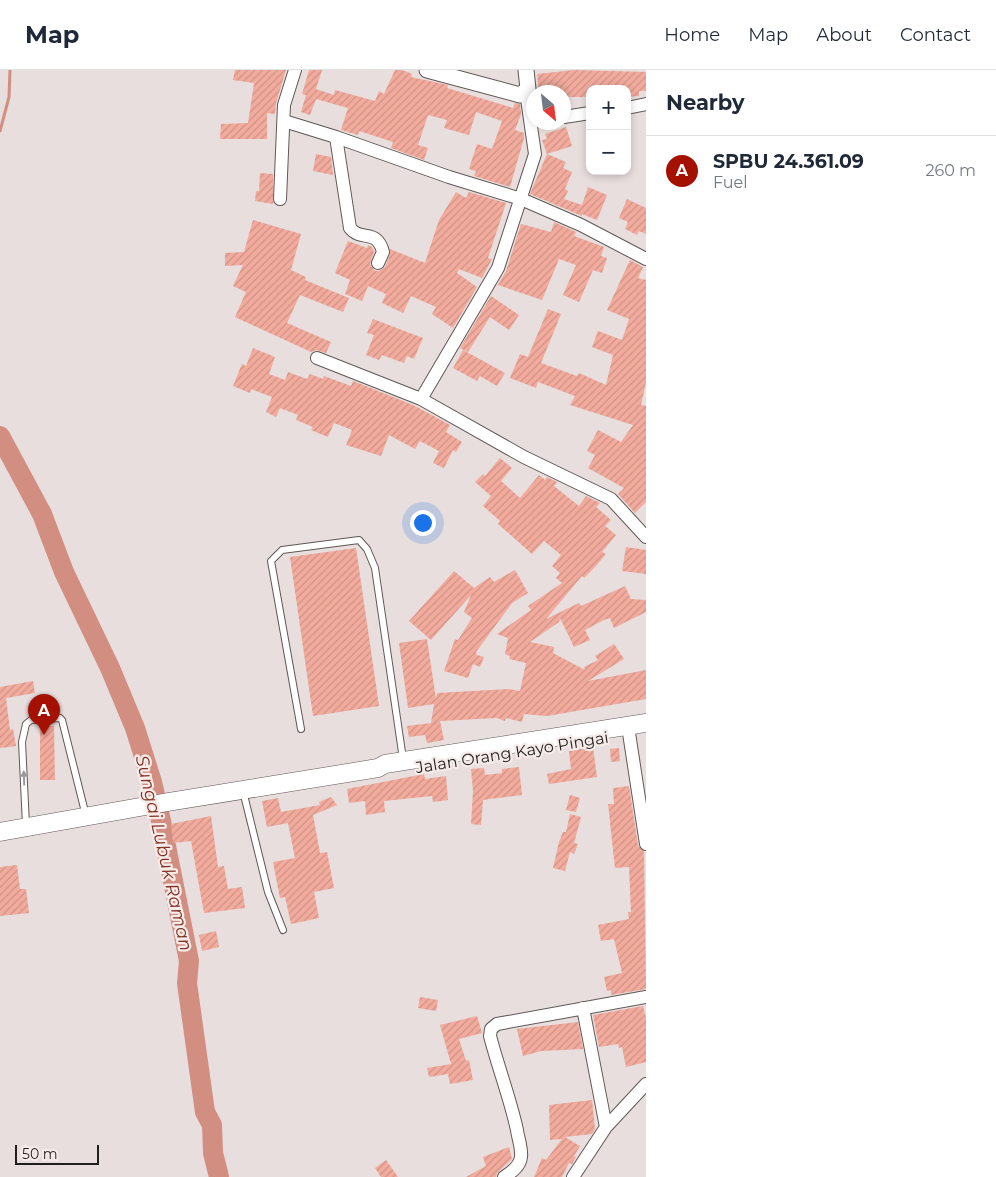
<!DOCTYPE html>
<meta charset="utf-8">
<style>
body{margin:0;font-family:Montserrat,sans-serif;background:#f2f2f3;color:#1f2937}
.controls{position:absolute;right:15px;top:15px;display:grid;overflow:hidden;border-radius:10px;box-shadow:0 2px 8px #0003}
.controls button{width:45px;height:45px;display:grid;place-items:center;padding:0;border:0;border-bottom:1px solid #e0e1e3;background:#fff;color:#1f2937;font:25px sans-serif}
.compass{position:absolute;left:526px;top:15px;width:45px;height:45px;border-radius:50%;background:#fff;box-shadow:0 2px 8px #0003;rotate:152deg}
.scale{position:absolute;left:15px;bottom:12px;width:84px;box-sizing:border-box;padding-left:5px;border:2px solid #211e1d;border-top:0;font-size:14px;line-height:18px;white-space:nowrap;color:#211e1d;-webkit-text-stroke:4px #f5ecea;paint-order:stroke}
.you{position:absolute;left:422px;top:452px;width:18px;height:18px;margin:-12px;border:4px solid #fff;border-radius:50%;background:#1a73e8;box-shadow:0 0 0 8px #1a73e833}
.badge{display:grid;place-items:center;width:32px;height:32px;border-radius:50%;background:#a51100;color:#fff;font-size:16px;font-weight:700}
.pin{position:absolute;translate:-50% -41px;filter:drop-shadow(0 1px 2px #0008)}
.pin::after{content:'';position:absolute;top:26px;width:18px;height:15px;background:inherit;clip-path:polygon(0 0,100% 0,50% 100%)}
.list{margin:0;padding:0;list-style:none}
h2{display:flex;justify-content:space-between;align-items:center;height:65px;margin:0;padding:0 20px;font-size:21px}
h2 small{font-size:16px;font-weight:400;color:#747a83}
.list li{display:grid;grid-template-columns:32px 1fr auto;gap:15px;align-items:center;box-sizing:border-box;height:70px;padding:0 20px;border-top:1px solid #e0e1e3}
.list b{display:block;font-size:19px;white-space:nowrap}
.list p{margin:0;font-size:16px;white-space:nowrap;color:#747a83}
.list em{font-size:16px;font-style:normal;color:#747a83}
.map{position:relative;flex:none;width:646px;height:1107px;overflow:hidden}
header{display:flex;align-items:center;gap:30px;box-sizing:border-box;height:70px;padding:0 25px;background:#fff;border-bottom:1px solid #e0e1e3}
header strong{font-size:24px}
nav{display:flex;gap:28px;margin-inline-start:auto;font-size:18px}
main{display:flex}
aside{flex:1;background:#fff}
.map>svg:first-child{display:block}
</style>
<header>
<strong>Map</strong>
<nav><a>Home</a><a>Map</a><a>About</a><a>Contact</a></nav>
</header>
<main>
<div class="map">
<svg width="646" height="1107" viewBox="0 0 646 1107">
<defs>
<pattern id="building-hatch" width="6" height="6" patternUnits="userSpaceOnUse" patternTransform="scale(1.25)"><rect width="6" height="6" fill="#f2ab9d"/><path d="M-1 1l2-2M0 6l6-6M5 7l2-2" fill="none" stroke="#cf9387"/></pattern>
</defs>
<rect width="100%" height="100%" fill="#e7dedd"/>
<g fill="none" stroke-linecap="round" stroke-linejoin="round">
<path stroke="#d28e81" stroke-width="3" d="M0,61l9,-34 1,-27"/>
<path stroke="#d28e81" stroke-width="20" d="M0,366l42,78 22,58 46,96 25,60 17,54 9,39 28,140 -2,22 18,129 7,13 1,28 6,24"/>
</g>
<path fill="url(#building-hatch)" d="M235,0h51l-10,33 -1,11 -8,-1v26h-47l1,-15 27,-1 6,-40 -21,-3z
M309,0h13l-6,19 18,6 1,-5 40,11 4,-10 5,3 11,-24h7l10,4 -1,3 37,8 -1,3 66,20 2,-5 5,1 1,10 -6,16 9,3v5l-14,49 -36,-11 2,-5 -7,-2 8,-25 15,5 10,-28 -26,-9 -7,23 -25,-7 3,-8 -19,-5 -10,30 10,3 -4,12 -33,-12 2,-6 -34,-11 -1,4 -17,-5 7,-22 -32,-9 -6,16 -9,-3 5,-17 -4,-1z
M574,0l72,2v19h-7v5l-12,1v-8h-37v8h-26v-5h-25l-2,-18z
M566,57l6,19 -25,8 19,8 -3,6 9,4 -7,17 3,2 -4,8 18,6 6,-18 19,8 -10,25 -15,-6v2l-52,-22 17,-40 -5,-14 5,-1 -2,-5z
M316,84l15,3 2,18 -20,-4z
M260,103l13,1v30l-18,-3 1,-10h3z
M456,122l10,6 3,-6 37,11 -18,55 4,1 -10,19 -23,-9 -2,4 20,14 -24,41 -21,-14 4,-7 -25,-11 -8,17 -21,-10 4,-9 -18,-8 -6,15 -17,-7 5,-14 -15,-7 13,-32 19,7 1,-3 4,2 2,5 -4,12 5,7h4l6,-4 5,-12v-6l35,14 14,-43z
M627,129l19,9v26l-7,-3 -2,4 -12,-6 3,-7 -9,-4z
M253,150l48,14 -10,36 15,7 -1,3 44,18 -6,14 -43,-17 -13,28 44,19 -5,11 -10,-3 -5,2 -76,-35 11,-25 -13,-6 10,-21 -18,1v-13l19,-1z
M554,152l22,10 -2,4 30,11 -3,9 6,2 -5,15 -9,-3 -14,32 -16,-7 13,-30 -17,-6 -17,41 -44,-15 8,-14 15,-47 30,8z
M630,190l13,7 -5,11 8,2v102l-5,23 5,1v96l-11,11 -17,-19 6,-6 -36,-20 7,-13 -8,-4 11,-21 23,12 12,-17 -63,-20 5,-9 -37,-14 -2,6 -26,-10 10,-24 8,3 20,-48 13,5 -20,49 36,13 2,-3 27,12 7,-30 -21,-8 6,-16 24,9 7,-21 -22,-9z
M491,226l28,19 -10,15 -19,-13 -22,35 -8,-4z
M373,249l50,19 -9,21 -7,-3 -3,7 -22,-8 -3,5 -13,-5 8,-20 -7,-2z
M253,278l22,9 -6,17 16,6 3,-8 19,7 3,-5 13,5 1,-3 27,10 2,-5 60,24 28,15 9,5 -4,7 16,10 -6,10 -3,-2 -9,18 -11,-5 6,-12 -19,-10 -5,8 -26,-14 -8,21 -35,-11 6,-15 -18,-7 -6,14 -17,-7 2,-3 -17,-7 2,-5 -18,-7 -4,9 -10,-5 6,-15 -21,-8 -1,4 -17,-7 9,-22 4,2z
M463,280l42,23 -8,13 -17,-10 -3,5 -24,-13z
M500,388l12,10 -11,13 19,17 19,-23 6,5 2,-3 10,5 -3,4 25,20 7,-10 14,7 -4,4 15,13 -6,6 11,9 -14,17 4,2 -10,12 -12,12 -2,-2 -36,43 33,-16 2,3 44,-20 6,13 15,1v12l-32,16 -4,-10 -6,2 -19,10 5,10 -16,7 -14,-29 -1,4 -29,20 24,5 -1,6 32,17 -1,-3 14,-7 -3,-4 19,-12 10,15 -36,22 58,-11v29l-99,17 -23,-2 -2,8 -16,-4 -1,3 -8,-3 -57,3 4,19 -17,3 -2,-8 -16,2 -2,-11 24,-3 3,-19 -26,4 -9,-65 28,-4 9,60 1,-6 72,-4 11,2 6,-28 -17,-4 1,-3 -5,-2 3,-16 -11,-4 34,-24 -3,-4 34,-23 -6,-5 4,-5 -8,-7 9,-11 -17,-14 -12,13 -34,-30 2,-3 -17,-15 8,-10 -16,-14 8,-8 2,2z
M626,477l20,3v24l-24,-3z
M356,478l23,158 -66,10 -23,-159z
M515,500l13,23 -16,10 -36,49 1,3 7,2 -4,10 -7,-3 -5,14 -24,-7 11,-32 3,1 14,-22 -8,-6 7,-17 -40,45 -22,-19 45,-50 20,17 16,-11 4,5z
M33,611l2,12 -29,5 4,32 3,-1 3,17 -16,2v-61z
M40,656h14l1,54h-15z
M593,677l4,30 -48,7 -2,-10 24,-5 -2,-18z
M619,678l1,13 -9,1 -1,-13z
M519,697l3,28 -39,5 -2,25 -10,-1 2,-33 -2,-22 13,-1 1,7 17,-2v-4z
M424,704l1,5 21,-3 2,24 -15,2 -1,-6 -48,5 1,11 -19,3 -1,-14 -16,2 -2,-14z
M629,716l9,59 6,7 2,137 -35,6v-5l-4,1 -3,-14 18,-4 -8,-34 -13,2 -3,-16 31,-6 -1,-7h3l-2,-45 -14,1 -7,-64h6l-1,-16z
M570,725l10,3 -4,14 -10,-2z
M331,727l6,8 -24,10 7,38 7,-1 7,36 -20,4 5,26 -28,6 -6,-27 -5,1 -7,-36 22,-4 -7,-35 -21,4 -5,-26 16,-3 3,14 39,-7 -1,-3z
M570,744l11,3 -7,26 4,1 -4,10 -4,-2 -5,19 -12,-3 6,-26 4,-10h3z
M211,746l7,51 6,-1 4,23 14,-2 3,21 -41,5 -13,-72 -18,2 -2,-19z
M17,795l3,24h6l3,24 -29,3v-49z
M216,861l3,16 -17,4 -3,-16z
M420,927l18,3 -2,11 -18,-3z
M643,936l3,12v44l-20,5 -4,-20 -3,1 -1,-4 -19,3 -6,-32z
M477,946l5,17 -23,6 7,22 3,-1 4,20 -23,4 -2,-10 -19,3 -2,-9 24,-4 -11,-39z
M578,952l5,27 -42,2 -18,5 -6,-27z
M592,1030l3,29 -3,5 -27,3 15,9 -6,10 2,1 -4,7 -3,-1 -7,14h-28l8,-19 4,2 16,-21 -12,1 -1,-35z
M509,1077l3,12 -15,14 -1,4h-30l20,-11 -3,-9z
M386,1090l12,17h-17l-6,-9z"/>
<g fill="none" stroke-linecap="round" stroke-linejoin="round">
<g stroke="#5f5856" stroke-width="8">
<path id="service" d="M301,659l-30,-168 11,-11 77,-10 8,9 8,19 28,191
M243,721l25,101 15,38
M26,755l-4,-83 4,-18 5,-4 29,-2 2,2 24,96"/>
</g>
<g stroke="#5f5856" stroke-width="14">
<path id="minor" d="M627,38l19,-4
M564,47l26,-4
M284,51l52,16 113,40 72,22 60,26 65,34
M336,67l14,91c11,14 27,0 33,24l-5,11
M280,129l4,-94 11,-35
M317,288l104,41 103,58 87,42 35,38
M421,329l77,-131 37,-114 -9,-62
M629,663l17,111
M583,938l23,119
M504,1107c8,-5 16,-11 17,-20 1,-9 -3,-19 -4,-27 -7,-32 -19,-63 -27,-94l1,-7 6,-5 149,-27
M573,1107l33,-50 40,-43"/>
</g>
<g stroke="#5f5856" stroke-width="17">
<path id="tertiary" d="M427,0l93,25 8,-6 -2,-19"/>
</g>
<g stroke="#5f5856" stroke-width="19">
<path id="secondary" d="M0,762l168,-30 210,-34 7,-4 261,-41"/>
</g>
<use href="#service" stroke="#fff" stroke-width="6"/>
<use href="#minor" stroke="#fff" stroke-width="12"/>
<use href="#tertiary" stroke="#fff" stroke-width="15"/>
<use href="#secondary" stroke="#fff" stroke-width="18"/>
</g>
<defs><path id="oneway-solid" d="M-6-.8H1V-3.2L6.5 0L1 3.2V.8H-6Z" transform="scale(1.25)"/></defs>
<use fill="#9b9a99" href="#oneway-solid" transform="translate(24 708) rotate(-92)"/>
<g text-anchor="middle" stroke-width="4.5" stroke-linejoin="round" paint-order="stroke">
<g font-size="16" fill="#211e1d" stroke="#f5ecea">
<text transform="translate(512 682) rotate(-9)" y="6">Jalan Orang Kayo Pingai</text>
</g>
<g font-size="18" font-style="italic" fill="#833124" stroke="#f5ecea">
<text transform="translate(164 783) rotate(77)" y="6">Sungai Lubuk Raman</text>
</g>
</g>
</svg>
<div class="controls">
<button>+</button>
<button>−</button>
</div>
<svg class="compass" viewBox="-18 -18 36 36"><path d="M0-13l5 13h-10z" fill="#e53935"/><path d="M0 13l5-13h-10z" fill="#747a83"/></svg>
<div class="scale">50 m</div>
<div class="you"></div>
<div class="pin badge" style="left:44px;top:665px">A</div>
</div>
<aside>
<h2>Nearby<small></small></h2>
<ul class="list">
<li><span class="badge">A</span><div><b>SPBU 24.361.09</b><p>Fuel</p></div><em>260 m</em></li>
</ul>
</aside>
</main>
